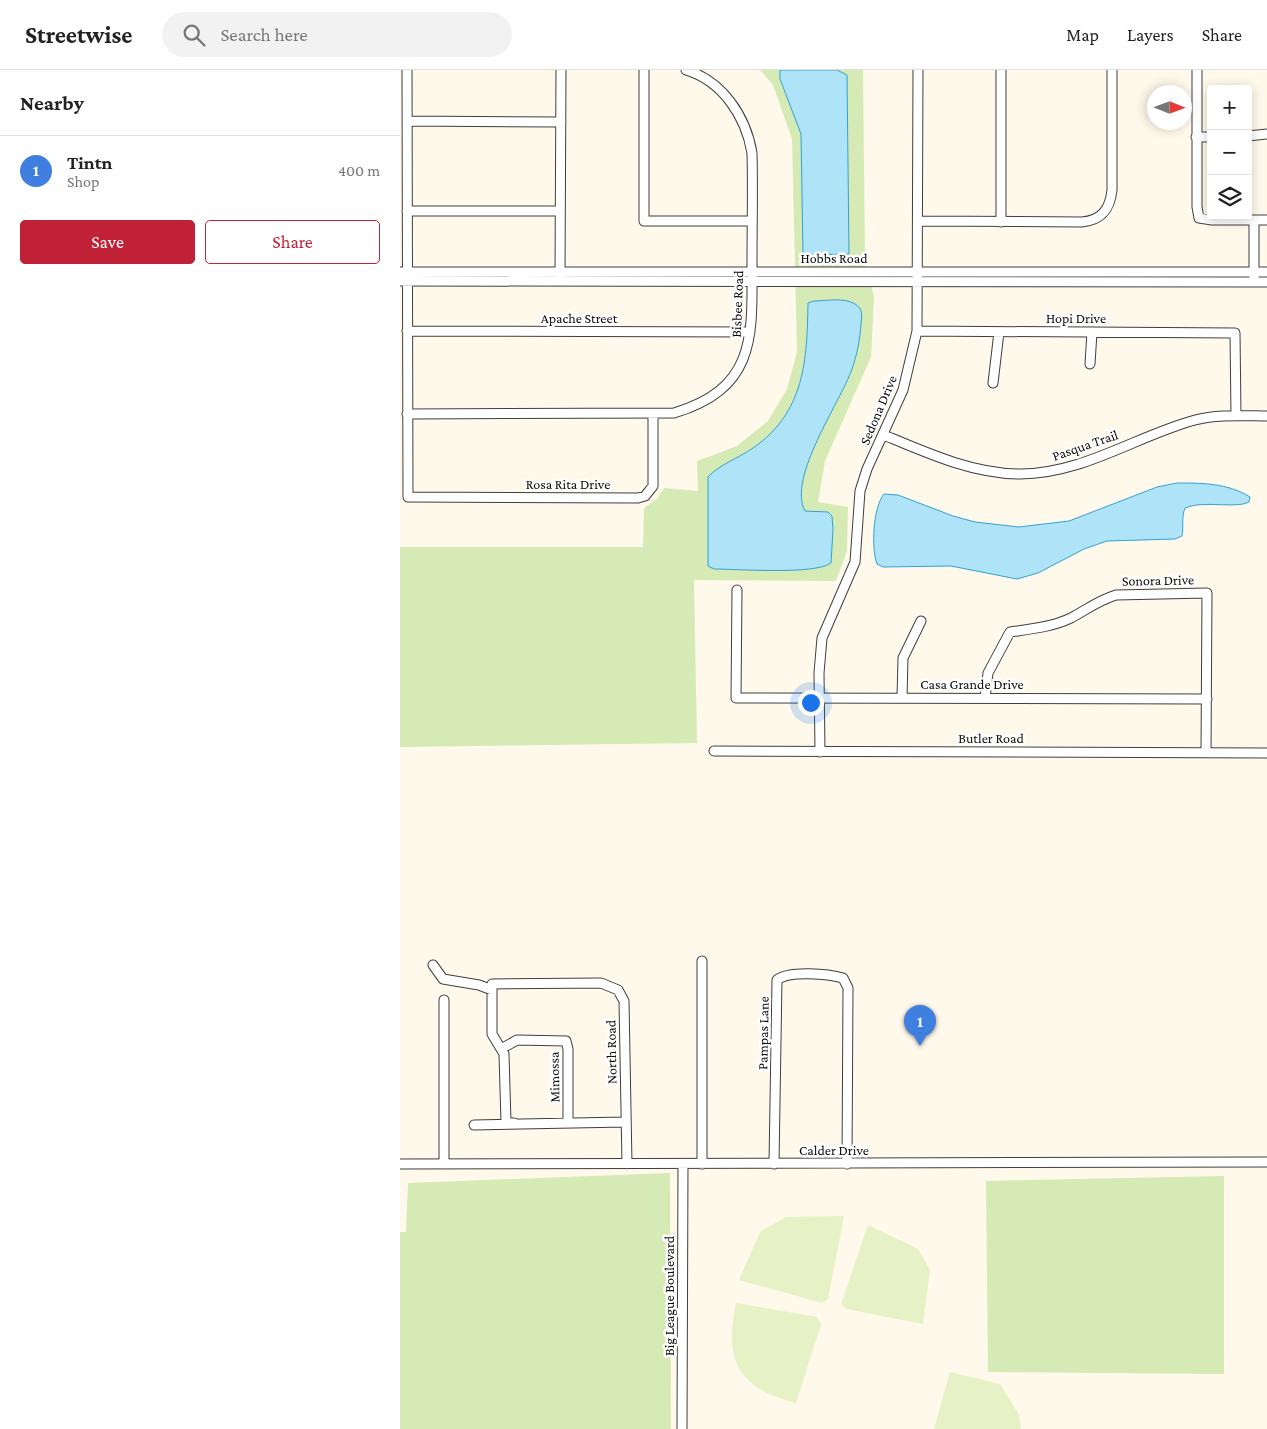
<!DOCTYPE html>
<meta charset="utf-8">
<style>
body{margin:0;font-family:"Crimson Pro",serif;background:#f2f2f2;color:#222}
.controls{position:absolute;right:15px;top:15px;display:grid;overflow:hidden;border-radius:5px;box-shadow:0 2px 12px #0003}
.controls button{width:45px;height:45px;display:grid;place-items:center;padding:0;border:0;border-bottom:1px solid #e0e0e0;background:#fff;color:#222;font:25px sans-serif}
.compass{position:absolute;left:747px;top:15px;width:45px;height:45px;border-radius:50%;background:#fff;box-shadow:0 2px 12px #0003;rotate:91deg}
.you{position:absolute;left:410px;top:632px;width:18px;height:18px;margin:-12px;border:4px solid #fff;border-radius:50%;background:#1a73e8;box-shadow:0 0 0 8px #1a73e833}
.badge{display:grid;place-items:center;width:32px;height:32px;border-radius:50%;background:#c02137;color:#fff;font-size:16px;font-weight:700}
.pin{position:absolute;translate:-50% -41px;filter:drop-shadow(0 1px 2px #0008)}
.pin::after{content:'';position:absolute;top:26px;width:18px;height:15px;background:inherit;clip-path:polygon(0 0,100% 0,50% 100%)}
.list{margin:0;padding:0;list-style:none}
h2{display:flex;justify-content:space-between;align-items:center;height:65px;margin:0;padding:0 20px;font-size:21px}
h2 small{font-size:16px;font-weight:400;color:#767676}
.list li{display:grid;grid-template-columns:32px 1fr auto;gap:15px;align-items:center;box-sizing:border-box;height:70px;padding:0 20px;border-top:1px solid #e0e0e0}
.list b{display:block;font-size:19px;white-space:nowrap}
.list p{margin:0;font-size:16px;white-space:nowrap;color:#767676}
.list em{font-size:16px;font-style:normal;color:#767676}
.actions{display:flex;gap:10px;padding:15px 20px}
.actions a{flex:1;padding:11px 0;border:1px solid #c02137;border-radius:5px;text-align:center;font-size:18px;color:#c02137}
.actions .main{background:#c02137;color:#fff}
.icon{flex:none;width:28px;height:28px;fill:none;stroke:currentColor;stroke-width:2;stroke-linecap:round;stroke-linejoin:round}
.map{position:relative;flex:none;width:867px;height:1359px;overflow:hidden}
header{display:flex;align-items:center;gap:30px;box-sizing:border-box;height:70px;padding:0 25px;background:#fff;border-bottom:1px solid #e0e0e0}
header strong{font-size:24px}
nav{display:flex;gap:28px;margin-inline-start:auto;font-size:18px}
.search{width:350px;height:45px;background:#f2f2f2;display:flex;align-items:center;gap:12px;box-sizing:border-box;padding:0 18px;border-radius:28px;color:#767676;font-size:19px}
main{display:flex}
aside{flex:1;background:#fff}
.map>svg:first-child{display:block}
</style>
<header>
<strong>Streetwise</strong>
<div class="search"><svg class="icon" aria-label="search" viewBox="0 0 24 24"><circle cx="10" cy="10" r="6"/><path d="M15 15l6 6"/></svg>Search here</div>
<nav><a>Map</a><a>Layers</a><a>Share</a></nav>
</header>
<main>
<aside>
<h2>Nearby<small></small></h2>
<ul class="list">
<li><span class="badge" style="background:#3f7fe0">1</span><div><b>Tintn</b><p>Shop</p></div><em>400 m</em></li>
</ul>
<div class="actions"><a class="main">Save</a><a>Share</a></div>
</aside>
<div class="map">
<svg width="867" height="1359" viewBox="0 0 867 1359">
<rect width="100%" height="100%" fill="#fff9eb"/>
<path fill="#d5eab4" d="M360,0h103l2,192 9,35 -3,60 -46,104 -7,41 30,5 -1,44 -11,30 -142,-1 3,163 -297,4v-200h243l1,-39 13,-9 7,-11 34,3 -1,-30 40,-15 31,-25 19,-32 10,-37 -5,-213 -19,-54z
M270,1103l1,256h-271v-197h6l2,-49z
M824,1106v198l-236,-2 -2,-191z"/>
<path fill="#e6f1c6" d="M444,1146l-16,83 -6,4 -83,-23 21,-48 26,-15z
M468,1155l50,24 12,21 -7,54 -77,-15 -5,-5z
M336,1233l81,14 4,7 -25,79c-59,-15 -72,-43 -60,-100z
M550,1302l50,12 19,31 2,14h-87z"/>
<path fill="#aee3f8" stroke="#33a1d1" d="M380,0h57l10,5 2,179 -46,1 -2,-121 -21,-55z
M414,231c12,0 30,-4 41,3 8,4 7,12 6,20 -1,15 -4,31 -9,45 -12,34 -65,109 -47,142l23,1 4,4 1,13 -2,34c-16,12 -94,6 -117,6l-6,-3v-89c12,-13 31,-19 45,-29 52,-36 54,-88 55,-145z
M777,413c26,0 50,0 73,14l-1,5c-13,7 -46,-2 -64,6 -4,10 -1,18 -3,28l-7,3 -68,2 -23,8 -46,24 -21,6 -66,-13 -68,1 -6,-3c-6,-15 -4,-57 7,-70l14,1 55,21 22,6 44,5 50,-6 88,-34z"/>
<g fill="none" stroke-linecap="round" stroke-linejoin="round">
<g stroke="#3f3f3f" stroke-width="11">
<path id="minor" d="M7,0l1,427 230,1 7,-2 8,-10v-71
M244,0v151h108
M601,0v152
M797,0v137l2,11 13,2h55
M7,51l154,1
M848,66l19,-2
M796,67h15
M7,141h153
M854,150v57
M519,151l163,1c20,-2 28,-13 30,-32v-120
M0,202h867
M160,205l1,-205
M0,211l867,1
M7,261l343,1
M517,261l318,2 1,83
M690,294l2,-32
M593,313l6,-51
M7,344l267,-1c84,-25 78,-79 78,-152 0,-36 1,-72 0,-108 -6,-36 -29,-72 -66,-83
M484,365c43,18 87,38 134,39 63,1 118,-38 177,-54 23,-6 48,-4 72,-4
M337,520l-1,108 471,1
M502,628l1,-40 18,-37
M585,628l3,-25 22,-41c21,-3 42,-5 61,-14 15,-8 28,-18 45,-23l91,-2 -1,160
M314,681l553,2
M420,682l-1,-79 3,-35 33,-76 5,-71 7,-22 36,-79 14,-59 1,-261
M33,895l10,14 36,6 13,5
M101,979l16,-9 49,1 2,8v74
M114,1053h-8l-2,-69 -12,-20v-50l109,-1 17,7 6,11 3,163
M74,1055l152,-3
M44,1093v-163
M0,1094l867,-2
M302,1094v-203
M374,1094l3,-184c12,-10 52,-6 66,-2l5,10 -1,176
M282,1359l1,-265"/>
</g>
<use href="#minor" stroke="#fff" stroke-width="9"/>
</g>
<g text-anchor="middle" stroke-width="5" stroke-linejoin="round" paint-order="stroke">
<g font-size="14" fill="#0c0c0c" stroke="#fff">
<text x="434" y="193">Hobbs Road</text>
<text transform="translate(337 234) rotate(-88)" y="5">Bisbee Road</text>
<text x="179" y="253">Apache Street</text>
<text x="676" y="253">Hopi Drive</text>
<text transform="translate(478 340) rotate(-67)" y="5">Sedona Drive</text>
<text transform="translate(685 375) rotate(-19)" y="5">Pasqua Trail</text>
<text x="168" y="419">Rosa Rita Drive</text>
<text transform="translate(758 510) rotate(-1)" y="5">Sonora Drive</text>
<text x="572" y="619">Casa Grande Drive</text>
<text x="591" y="673">Butler Road</text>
<text transform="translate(363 963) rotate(-89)" y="5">Pampas Lane</text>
<text transform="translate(211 982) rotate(-91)" y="5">North Road</text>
<text transform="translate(154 1007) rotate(-91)" y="5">Mimossa</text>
<text x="434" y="1085">Calder Drive</text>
<text transform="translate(269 1226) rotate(-90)" y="5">Big League Boulevard</text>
</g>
</g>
</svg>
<div class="controls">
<button>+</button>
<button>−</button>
<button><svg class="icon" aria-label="layers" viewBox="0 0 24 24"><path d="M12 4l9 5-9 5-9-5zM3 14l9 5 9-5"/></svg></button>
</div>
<svg class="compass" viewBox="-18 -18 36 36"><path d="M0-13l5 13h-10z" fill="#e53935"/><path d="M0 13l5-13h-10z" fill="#767676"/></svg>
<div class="you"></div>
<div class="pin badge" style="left:520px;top:976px;background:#3f7fe0">1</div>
</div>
</main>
